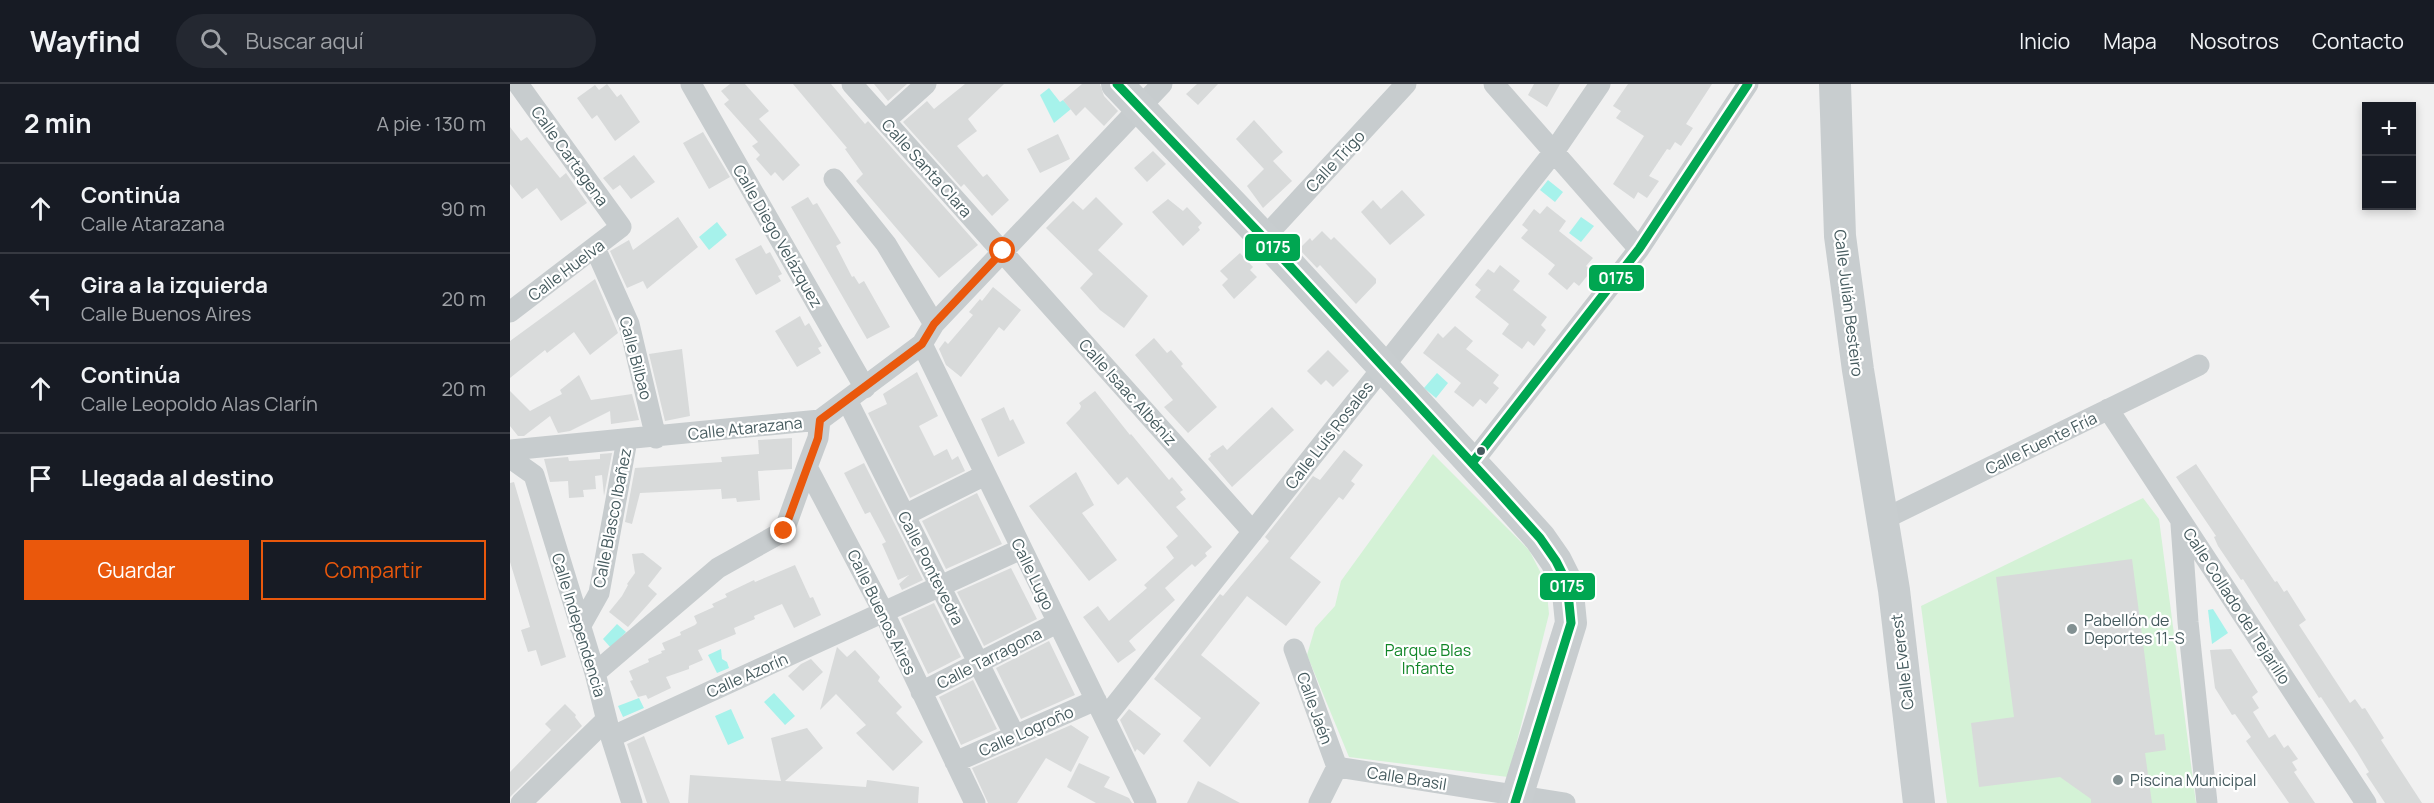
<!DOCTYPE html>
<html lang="es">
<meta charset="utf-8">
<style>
body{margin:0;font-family:Manrope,sans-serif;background:#242831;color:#f1f3f6}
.controls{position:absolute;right:18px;top:18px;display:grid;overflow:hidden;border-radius:0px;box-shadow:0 3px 9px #0003}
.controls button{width:54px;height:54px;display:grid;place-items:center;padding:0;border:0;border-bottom:2px solid #363941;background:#171b24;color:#f1f3f6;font:30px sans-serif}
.stop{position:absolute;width:18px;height:18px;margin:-14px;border:4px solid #ea580c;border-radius:50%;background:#fff}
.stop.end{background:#ea580c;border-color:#fff;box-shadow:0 2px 6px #0008}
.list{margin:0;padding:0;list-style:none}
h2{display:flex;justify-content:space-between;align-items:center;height:78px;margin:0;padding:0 24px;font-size:26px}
h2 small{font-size:20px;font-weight:400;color:#9ea1a6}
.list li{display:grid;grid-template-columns:39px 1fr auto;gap:18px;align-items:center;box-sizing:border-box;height:90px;padding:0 24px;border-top:2px solid #363941}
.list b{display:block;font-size:22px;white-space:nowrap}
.list p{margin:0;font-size:20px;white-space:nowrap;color:#9ea1a6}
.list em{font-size:20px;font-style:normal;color:#9ea1a6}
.actions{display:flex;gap:12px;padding:18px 24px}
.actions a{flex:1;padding:14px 0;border:2px solid #ea580c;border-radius:0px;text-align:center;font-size:21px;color:#ea580c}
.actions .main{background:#ea580c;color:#fff}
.icon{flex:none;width:33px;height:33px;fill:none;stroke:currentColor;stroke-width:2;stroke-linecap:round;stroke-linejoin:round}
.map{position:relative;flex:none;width:1924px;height:719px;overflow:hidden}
header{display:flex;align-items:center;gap:36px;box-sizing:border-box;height:84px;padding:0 30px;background:#171b24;border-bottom:2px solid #363941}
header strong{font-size:28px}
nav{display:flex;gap:33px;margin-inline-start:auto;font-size:21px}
.search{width:420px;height:54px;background:#242831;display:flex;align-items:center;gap:15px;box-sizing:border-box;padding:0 21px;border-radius:33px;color:#9ea1a6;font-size:22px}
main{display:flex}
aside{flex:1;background:#171b24}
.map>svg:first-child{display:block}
</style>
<header>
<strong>Wayfind</strong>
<div class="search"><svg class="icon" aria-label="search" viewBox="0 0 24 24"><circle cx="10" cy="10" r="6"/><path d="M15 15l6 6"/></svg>Buscar aquí</div>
<nav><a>Inicio</a><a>Mapa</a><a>Nosotros</a><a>Contacto</a></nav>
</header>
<main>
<aside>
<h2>2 min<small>A pie · 130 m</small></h2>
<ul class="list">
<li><svg class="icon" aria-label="ahead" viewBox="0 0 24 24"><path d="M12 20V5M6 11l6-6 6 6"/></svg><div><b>Continúa</b><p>Calle Atarazana</p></div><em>90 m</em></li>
<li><svg class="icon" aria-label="left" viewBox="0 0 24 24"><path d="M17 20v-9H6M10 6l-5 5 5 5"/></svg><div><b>Gira a la izquierda</b><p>Calle Buenos Aires</p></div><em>20 m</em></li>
<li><svg class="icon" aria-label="ahead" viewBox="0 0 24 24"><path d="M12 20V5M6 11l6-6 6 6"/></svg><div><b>Continúa</b><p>Calle Leopoldo Alas Clarín</p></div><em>20 m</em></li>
<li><svg class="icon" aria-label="arrive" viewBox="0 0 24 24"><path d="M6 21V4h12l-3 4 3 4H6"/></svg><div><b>Llegada al destino</b></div></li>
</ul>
<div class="actions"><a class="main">Guardar</a><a>Compartir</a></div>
</aside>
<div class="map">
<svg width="1924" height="719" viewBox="0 0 1924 719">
<rect width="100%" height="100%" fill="#f1f1f1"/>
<path fill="#d4f2d6" d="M923,370l96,96 17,33 3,31 -41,163 -159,-20 -42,-102 8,-27 20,-22 6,-25z
M1633,414l16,21 37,284h-249l-26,-197z"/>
<path fill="#a6f2eb" d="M539,4l11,14 3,-2 8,9 -17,14 -14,-28z
M1038,96l15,12 -8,10 -15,-12z
M1071,133l13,9 -13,16 -12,-9z
M207,138l10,13 -18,15 -10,-13z
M927,289l11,10 -12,15 -12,-10z
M1703,525l15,24 -16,11 -4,-34z
M107,540l9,8 -15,16 -8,-9z
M211,565l1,10 5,3 2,6 -12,5 -9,-18z
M264,609l21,23 -10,9 -21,-23z
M129,614l5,10 -21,9 -5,-11z
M221,625l13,29 -16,7 -13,-29z"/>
<path fill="#d8dada" d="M97,0l10,13 4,-3 19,28 -25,19 -18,-26 -5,4 -15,-21 18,-13 4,5z
M220,0h15l24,27 -10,8 41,46 -17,16 -8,-9 -4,4 -15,-17 4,-4 -8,-9 6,-4 -34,-38 5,-4 -8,-9z
M283,0h38l34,40 3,-3 110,124 -39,33 -83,-97 7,-7 -18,-25 2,-1z
M364,0h33l-19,17z
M455,0h39l-36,35 9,12 -20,15 26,31 4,-3 22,26 -17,16 -28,-32 -3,3 -58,-65 24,-21 7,8z
M572,0h18l4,12 14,15 -14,15 -19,-19 -9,9 -13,-16z
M687,0h21l-20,21 -12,-11z
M1024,0h26l-13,23 -19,-12z
M1118,0h84l-26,40 7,4 -12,18 -6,-4 -5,8 -3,-1 -18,27 10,5 -12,17 -9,-6 -4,7 -21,-15 31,-48 -28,-18 5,-7 -8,-5z
M744,36l29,32 -10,9 19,20 -29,27 -16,-22 23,-23 -6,6 -28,-30z
M0,43l11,14 6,-4 33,41 6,-5 21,30 -26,18 -24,-33 -15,11 -12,-15z
M193,48l27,45 -21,12 -26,-46z
M548,50l12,25 -30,14 -13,-24z
M643,67l13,13 -19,18 -13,-14z
M124,71l21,27 -24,17 -11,-14 -7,5 -10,-12z
M892,106l23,25 -35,30 -29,-33 12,-12 8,9z
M298,113l5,8 4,-2 24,40 -5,3 16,31 2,-1 5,8 5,-3 26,46 -23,12 -76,-132z
M586,113l27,27 -25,26 50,46 -24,32 -24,-18 -20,-22 13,-14 -47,-46 27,-27 10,9z
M658,115l15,12 4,-4 15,16 -4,4 2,3 -17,16 -31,-34z
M1037,122l19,15 -7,10 34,27 -7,8 6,4 -13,16 -5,-4 -7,8 -19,-16 7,-9 -34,-27 7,-8 -6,-5 12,-16 6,5z
M168,133l20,30 -51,42 -4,-8 -16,7 -17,-37 19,-11 4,10z
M812,147l9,9 3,-3 42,42v4l-20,21 -36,-39 -3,3 -18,-19 11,-11 2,3z
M251,161l5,9 4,-2 12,22 -4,2 3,5 -25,14 -21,-36z
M730,169l13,14 -3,3 7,7 -23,22 -12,-14 6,-6 -8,-8z
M990,181l20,16 -7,9 34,27 -6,8 5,5 -12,16 -6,-5 -6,8 -20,-15 7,-10 -34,-27 6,-7 -6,-5 13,-16 6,4z
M85,195l23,54 -28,22 -16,-23 -27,21 -2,-3 -35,28v-37z
M483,203l28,23 -17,21 -5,-4 -38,50 -15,-12 -7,-16 6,-8 3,3 25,-29 -4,-3 11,-13 2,2z
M290,232l5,10 4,-3 13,23 -4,2 3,5 -24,14 -22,-36z
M945,242l18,15 -7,8 33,26 -6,8 6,5 -13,16 -6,-5 -7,8 -19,-15 7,-9 -38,-30 15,-20 5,5z
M644,254l13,15 4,-3 12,14 -2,2 36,41 -29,26 -24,-26 9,-7 -38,-45z
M172,265l8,67 -25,5 -16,-67z
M818,266l21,21 -16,16 -7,-7 -5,5 -14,-14z
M407,288l21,44 -19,10 15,30 13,-7 5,11 6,-4 7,15 -55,27 -42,-85 19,-9 -4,-10z
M69,291l12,25 41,-6 7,26 -28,4 -1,-13 -40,20 -12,2 -8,-17 -26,20h-6l-8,-10v-35l20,20 32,-17 -2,-4z
M585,307l35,44 1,-1 38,46 3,-3 11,13 -3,2 6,7 -10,8 36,40 -7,6 2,3 -12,11 -3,-3 -27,24 10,12 -46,41 7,9 -18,13 -35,-46 15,-11 11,15 38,-33 -3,-3 30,-27 -8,-11 12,-11 -51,-59 -9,8 -52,-62 14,-14 1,-3 -2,-3z
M494,323l6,14 3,-2 12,24 -27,14 -17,-38z
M762,323l22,23 -62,57 -24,-28 3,-3 -1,-2 13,-9 4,5z
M282,354v31l-34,2 2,29 -23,2 -1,-4 -14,1 -1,-10 -81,4 -8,31 -7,-2 10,-54 87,-6 -1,-5 38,-3 -1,-14z
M834,366l19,15 -12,16 4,3 -12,16 -4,-3 -49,61 31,24 -35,44 -39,-30 -46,59 59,48 -50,64 -27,-26 18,-23 -47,-39 66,-85 3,2 46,-55 -4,-4 48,-61 7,4z
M102,369l-8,43 -2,-21 -7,1 1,13 -13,1 1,7 -15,1 -1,-17 -18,1 -6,-23 24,-2 1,4 31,-2v-5z
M354,379l59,117 -21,10 -3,-6 10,-9 -11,5 -16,-36 4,-2 -16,-30 -5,2 -21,-41z
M1686,380l79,118 2,-1 7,11 3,-2 19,30 -7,5 51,78 5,-4 7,10 3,-1 19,30 -3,2 41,63h-37l-19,-29 3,-2 -12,-20 -36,-55 -2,1 -76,-119 -2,1 -23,-34 -4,-9 2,-1 -40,-59z
M566,388l18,33 -12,8 35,47 -28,21 -60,-75z
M4,398l52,175 -25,9 -5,-16 -8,2 -7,-22 9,-3 -20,-65v-79z
M467,409l25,51 -56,25 -24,-48z
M133,469l19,15 -14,18 9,8 -29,33 -19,-15 13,-16 6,-11 -1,-1 8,-11 -3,-19z
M1622,475l23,176 9,-1 2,16 -21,3 7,50h-61v-4l-31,-22 -81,10 -8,-64 43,-6 -18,-140z
M285,481l15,33 3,-1 8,18 -27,13 -12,-24 -28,12 1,3 -21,9 2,6 -38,16 5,10 -14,6v3l-23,8 5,11 -23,11 -2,-4 -8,2 -8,-16 3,-1 -4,-9 20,-9 -1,-3 14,-6 -1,-2 4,-1 -3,-7 19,-8 -1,-3 15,-7 2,-2 -3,-7 20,-9 -2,-3 15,-7 -2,-3 29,-14 1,2z
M501,484l26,51 -53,27 -27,-54z
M424,519l27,54 -33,17 -27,-56z
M539,557l26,54 -54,24 -25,-51z
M327,563l10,10 8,-7 25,27 -2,4 24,26 -6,6 27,29 -30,29 -37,-38 10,-8 -30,-31 -16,16z
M1721,565l27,43 -6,5 7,11 -6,4 16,26 6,-4 9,14 4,-3 10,14 -6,3 5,8 -3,2 21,31h-26l-43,-62 5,-4 -16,-23 -3,1 -17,-27 -5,-38z
M301,575l12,13 -20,19 -15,-15 13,-12z
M463,596l24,49 -36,16 -22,-48z
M55,620l11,11 -1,2 7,9 -72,71v-25l41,-42 -6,-6z
M619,625l32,25 -17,21 -7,-6 -2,3 -15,-32z
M561,641l18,12 -18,35 -25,-14 -29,45h-29l-16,-35z
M297,644l16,20 -38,33 81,6 1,-7 52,7 -1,16h-230l2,-28 91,6 -10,-43z
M134,652l26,67h-23l-20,-59z
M569,679l31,14 -6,10 25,11 3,5h-36l-29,-16z
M688,697l16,8 26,14h-53z"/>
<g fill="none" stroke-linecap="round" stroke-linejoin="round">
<path stroke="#c7ccce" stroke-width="21" d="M181,0l174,304
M342,0l401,448
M984,0l145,165
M375,37l41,-37
M324,95l52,65 48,80
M754,154l142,-154
M85,164l34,76 27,114
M0,228l111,-85 -103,-143
M412,260l224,459
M337,316l168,336
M1598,325l258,394
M310,336l-2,18 -11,29 77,146 91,190
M0,366l310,-30 102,-76 12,-20 228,-240
M0,374l24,17 61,198 16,64 21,66
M962,379l167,-214 109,-165
M395,431l80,-40
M1372,436l317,-155
M1671,440l7,98 19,181
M70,543l19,-34 28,-153
M784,565l43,118
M85,589l123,-105 66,-37 23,-64
M411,608l136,-69
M595,634l448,-565 47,-69
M101,653l410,-188
M445,678l141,-62
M11,719l85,-83
M809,719l18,-36 228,36"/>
<path stroke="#c8cdcf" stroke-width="32" d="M607,0l147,154 231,250 45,50 16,23 11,22 4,40 -56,180
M1325,0l5,152 18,134 36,220 25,213"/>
<g stroke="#fff" stroke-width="14">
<path id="bus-1" d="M607,0l147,154 231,250 45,50 16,23 11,22 4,40 -56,180
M962,379l167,-214 109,-165"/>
</g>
<use href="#bus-1" stroke="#00a651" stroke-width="9"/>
</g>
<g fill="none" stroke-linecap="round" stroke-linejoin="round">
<path stroke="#ea580c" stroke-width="8" d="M274,447l34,-93 2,-18 102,-76 12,-20 69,-73"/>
</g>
<circle fill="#465b5f" stroke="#fff" stroke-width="2" cx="971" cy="367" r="5"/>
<g fill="#829092" stroke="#fff" stroke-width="2">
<circle cx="1562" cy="545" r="6"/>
<circle cx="1608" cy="696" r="6"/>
</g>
<g text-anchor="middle" stroke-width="4.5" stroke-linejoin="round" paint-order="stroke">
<g font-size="16" fill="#465b5f" stroke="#fff">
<text transform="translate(60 72) rotate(54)" y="6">Calle Cartagena</text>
<text transform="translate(825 77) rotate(-47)" y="6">Calle Trigo</text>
<text transform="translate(417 84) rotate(48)" y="6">Calle Santa Clara</text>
<text transform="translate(268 152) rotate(60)" y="6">Calle Diego Velázquez</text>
<text transform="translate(56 186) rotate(-37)" y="6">Calle Huelva</text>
<text transform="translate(1339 219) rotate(83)" y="6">Calle Julián Besteiro</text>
<text transform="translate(126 274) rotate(75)" y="6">Calle Bilbao</text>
<text transform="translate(618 308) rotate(48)" y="6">Calle Isaac Albéniz</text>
<text transform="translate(235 344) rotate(-6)" y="6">Calle Atarazana</text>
<text transform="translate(819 351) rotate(-52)" y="6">Calle Luis Rosales</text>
<text transform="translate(1531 359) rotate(-26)" y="6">Calle Fuente Fría</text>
<text transform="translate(102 434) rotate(-79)" y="6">Calle Blasco Ibañez</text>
<text transform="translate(421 484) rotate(63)" y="6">Calle Pontevedra</text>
<text transform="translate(523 490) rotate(64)" y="6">Calle Lugo</text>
<text transform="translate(1727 522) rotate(57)" y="6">Calle Collado del Tejarillo</text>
<text transform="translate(372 528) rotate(64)" y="6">Calle Buenos Aires</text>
<text transform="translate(69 541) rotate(73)" y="6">Calle Independencia</text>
<text transform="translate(479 574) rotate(-27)" y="6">Calle Tarragona</text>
<text transform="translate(1392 578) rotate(-97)" y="6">Calle Everest</text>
<text transform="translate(237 591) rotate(-24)" y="6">Calle Azorín</text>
<text transform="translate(805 624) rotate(70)" y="6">Calle Jaén</text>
<text transform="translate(516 647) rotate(-24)" y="6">Calle Logroño</text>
<text transform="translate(897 694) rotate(9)" y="6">Calle Brasil</text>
</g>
<g font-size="16" fill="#465b5f" stroke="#fff" text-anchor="start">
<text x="1574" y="542">Pabellón de<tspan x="1574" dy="18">Deportes 11-S</tspan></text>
<text x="1620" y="702">Piscina Municipal</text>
</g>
<g font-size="16" fill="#118628" stroke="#fff">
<text x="918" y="572">Parque Blas<tspan x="918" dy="18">Infante</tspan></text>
</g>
</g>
<g stroke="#fff" stroke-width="2">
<rect x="734" y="149" width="57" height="29" rx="6" fill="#00a651"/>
<rect x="1078" y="180" width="57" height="28" rx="6" fill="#00a651"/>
<rect x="1029" y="488" width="57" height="29" rx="6" fill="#00a651"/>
</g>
<g font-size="16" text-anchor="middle" font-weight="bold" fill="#fff">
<text x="763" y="169">0175</text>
<text x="1106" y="200">0175</text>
<text x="1057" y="508">0175</text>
</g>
</svg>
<div class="controls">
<button>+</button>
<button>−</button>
</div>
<div class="stop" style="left:493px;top:167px"></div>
<div class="stop end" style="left:274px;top:447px"></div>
</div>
</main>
